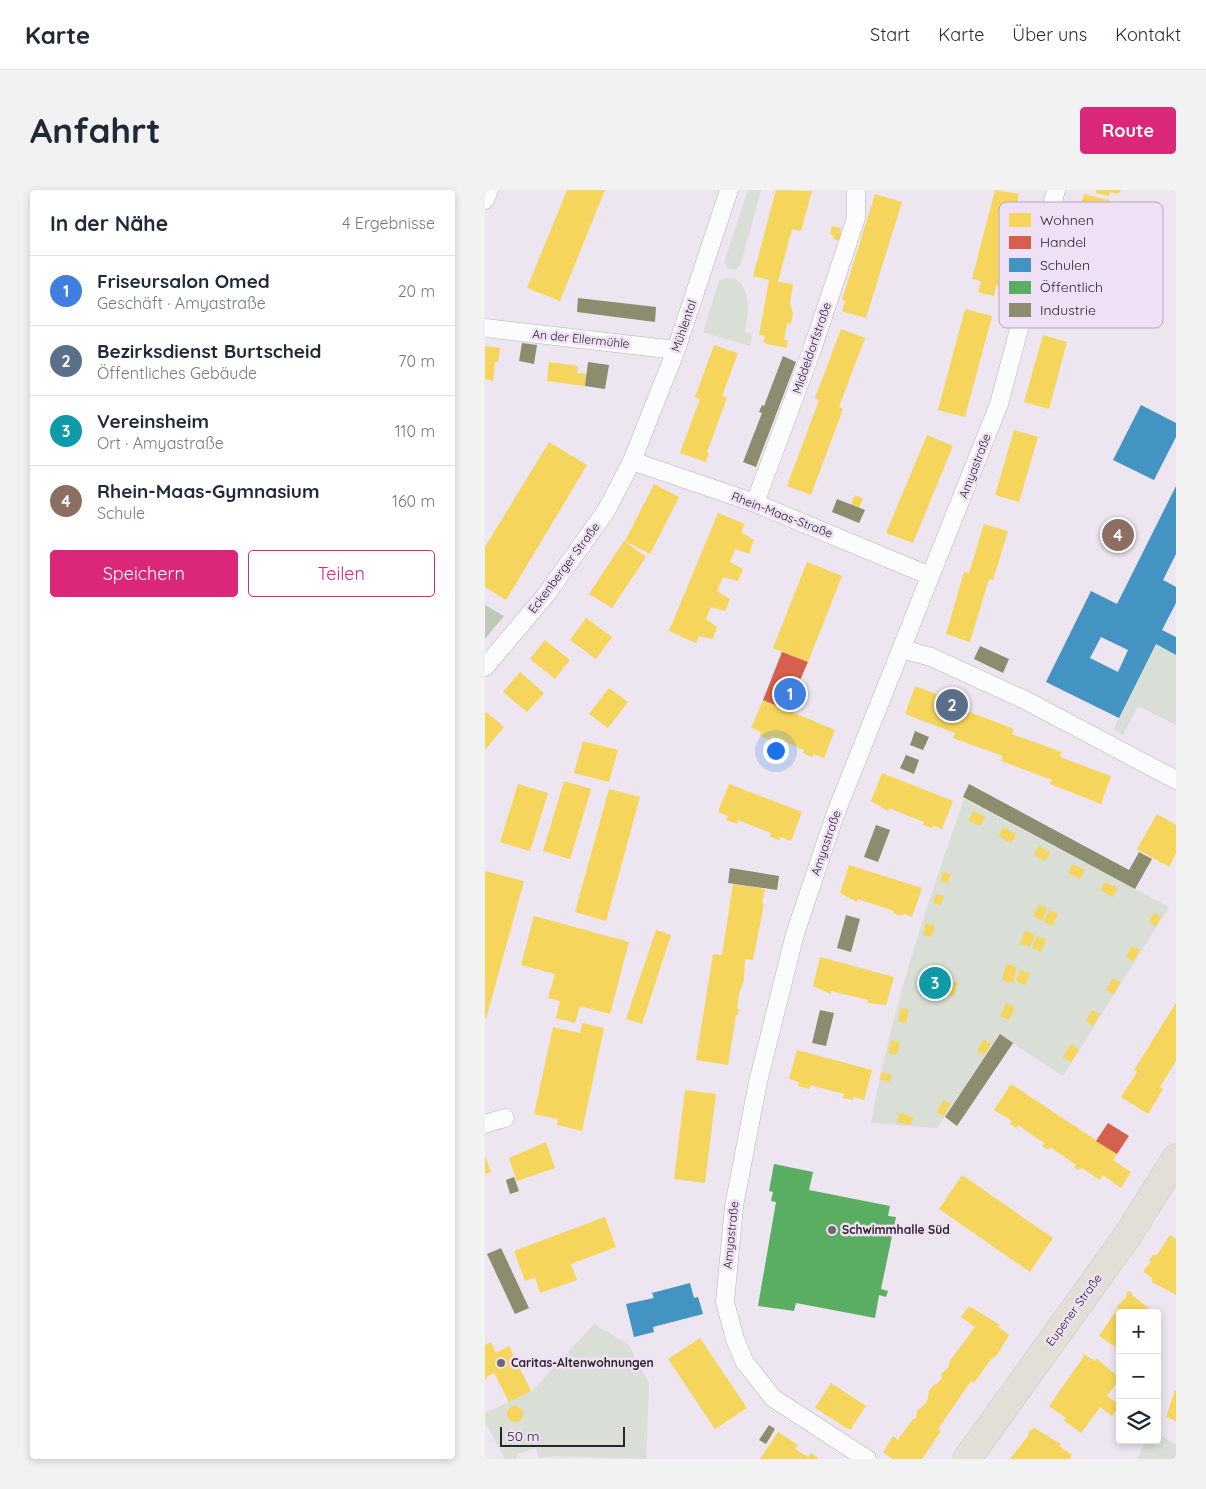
<!DOCTYPE html>
<html lang="de">
<meta charset="utf-8">
<style>
body{margin:0;font-family:Quicksand,sans-serif;background:#f2f2f3;color:#1f2937}
.controls{position:absolute;right:15px;bottom:15px;display:grid;overflow:hidden;border-radius:5px;box-shadow:0 2px 8px #0003}
.controls button{width:45px;height:45px;display:grid;place-items:center;padding:0;border:0;border-bottom:1px solid #e0e1e3;background:#fff;color:#1f2937;font:25px sans-serif}
.scale{position:absolute;left:15px;bottom:12px;width:125px;box-sizing:border-box;padding-left:5px;border:2px solid #2a242c;border-top:0;font-size:14px;line-height:18px;white-space:nowrap;color:#2a242c;-webkit-text-stroke:4px #efe0f5;paint-order:stroke}
.you{position:absolute;left:290px;top:560px;width:18px;height:18px;margin:-12px;border:4px solid #fff;border-radius:50%;background:#1a73e8;box-shadow:0 0 0 8px #1a73e833}
.badge{display:grid;place-items:center;width:32px;height:32px;border-radius:50%;background:#db2777;color:#fff;font-size:16px;font-weight:700}
.pin{position:absolute;translate:-50% -50%;border:2px solid #fff;box-shadow:0 1px 5px #0006}
.list{margin:0;padding:0;list-style:none}
h2{display:flex;justify-content:space-between;align-items:center;height:65px;margin:0;padding:0 20px;font-size:21px}
h2 small{font-size:16px;font-weight:400;color:#747a83}
.list li{display:grid;grid-template-columns:32px 1fr auto;gap:15px;align-items:center;box-sizing:border-box;height:70px;padding:0 20px;border-top:1px solid #e0e1e3}
.list b{display:block;font-size:19px;white-space:nowrap}
.list p{margin:0;font-size:16px;white-space:nowrap;color:#747a83}
.list em{font-size:16px;font-style:normal;color:#747a83}
.actions{display:flex;gap:10px;padding:15px 20px}
.actions a{flex:1;padding:11px 0;border:1px solid #db2777;border-radius:5px;text-align:center;font-size:18px;color:#db2777}
.actions .main{background:#db2777;color:#fff}
.icon{flex:none;width:28px;height:28px;fill:none;stroke:currentColor;stroke-width:2;stroke-linecap:round;stroke-linejoin:round}
.map{position:relative;flex:none;width:691px;height:1269px;overflow:hidden;border-radius:5px}
header{display:flex;align-items:center;gap:30px;box-sizing:border-box;height:70px;padding:0 25px;background:#fff;border-bottom:1px solid #e0e1e3}
header strong{font-size:24px}
nav{display:flex;gap:28px;margin-inline-start:auto;font-size:18px}
.intro{display:flex;align-items:center;justify-content:space-between;box-sizing:border-box;height:120px;padding:0 30px}
h1{margin:0;font-size:35px}
.button{padding:12px 22px;border-radius:5px;background:#db2777;color:#fff;font-size:18px;font-weight:700}
main{display:flex;gap:30px;padding:0 30px}
aside{flex:1;background:#fff;border-radius:5px;box-shadow:0 2px 8px #0003}
.map>svg:first-child{display:block}
</style>
<header>
<strong>Karte</strong>
<nav><a>Start</a><a>Karte</a><a>Über uns</a><a>Kontakt</a></nav>
</header>
<div class="intro"><h1>Anfahrt</h1><a class="button">Route</a></div>
<main>
<aside>
<h2>In der Nähe<small>4 Ergebnisse</small></h2>
<ul class="list">
<li><span class="badge" style="background:#3f7fe0">1</span><div><b>Friseursalon Omed</b><p>Geschäft · Amyastraße</p></div><em>20 m</em></li>
<li><span class="badge" style="background:#5c6f8a">2</span><div><b>Bezirksdienst Burtscheid</b><p>Öffentliches Gebäude</p></div><em>70 m</em></li>
<li><span class="badge" style="background:#0f9aa8">3</span><div><b>Vereinsheim</b><p>Ort · Amyastraße</p></div><em>110 m</em></li>
<li><span class="badge" style="background:#8d6e63">4</span><div><b>Rhein-Maas-Gymnasium</b><p>Schule</p></div><em>160 m</em></li>
</ul>
<div class="actions"><a class="main">Speichern</a><a>Teilen</a></div>
</aside>
<div class="map">
<svg width="691" height="1269" viewBox="0 0 691 1269">
<rect width="100%" height="100%" fill="#ede5f0"/>
<path fill="#d9ded6" d="M263,0h13l-20,74 -5,6 -7,-1 -5,-6z
M241,88l10,1c16,13 12,35 9,53l7,2 -2,12 -47,-14 16,-51z
M671,454l20,11v70l-38,-19 -15,29 -10,-5z
M479,609l205,108 -106,169 -63,-41 -63,93 -66,-5c19,-110 56,-218 93,-324z
M109,1134l35,21 20,38 -3,76 -94,-3 -13,2 -3,-10 -20,6 1,5h-12l-20,-37v-9l47,-22z
M672,1243l19,12v14h-38l8,-19h11z"/>
<path fill="#c0c8b9" d="M0,415l19,11 -19,23z"/>
<path fill="#f6d55c" d="M82,0h38l-45,111 -33,-13z
M291,0l36,1 -11,40 -9,-2 -14,53 15,2 -3,20 3,9 -2,11 -4,-1 -3,17h4l-2,8 -23,-5 2,-7 -6,-1 10,-55 -16,-4z
M510,0l24,4 -2,8 3,1 -21,83 -3,-1 -2,11 -16,-4 3,-11 -9,-2z
M611,0h25l-4,4 -7,-2 -1,4 -13,-3z
M390,4l27,8 -36,116 -24,-7 3,-10 -3,-1z
M599,4l25,6 -10,36 8,1 -12,49 -8,-1 -3,13 8,2 -3,12 -36,-8 21,-88 2,1z
M347,36l9,2 -1,4 3,1 -2,8 -8,-2 1,-3 -4,-2z
M480,119l27,7 -27,101 -27,-7z
M356,139l24,9 -26,69 4,2 -32,86 -24,-9 32,-86 -4,-2z
M558,145l24,7 -18,67 -25,-7z
M229,155l24,8 -16,43 5,2 -20,54 2,1 -3,9 -26,-9 20,-54 -5,-2z
M0,156l15,2 -2,14h-3l-2,19 -8,-2z
M64,172l29,4 -1,7 9,1 -1,12 -38,-5z
M529,240l24,7 -19,65 -24,-7z
M442,245l26,11 -40,97 -27,-10z
M64,252l38,23 -81,135 -21,-13v-40z
M169,294l25,13 -29,57 -25,-13z
M370,305l8,4 -4,9 -8,-3z
M233,323l27,11 -4,8 13,8 -5,14 -14,-5 -2,5 -3,8 13,7 -5,12 -15,-4 -6,14 13,8 -5,12 -14,-4 -5,12 11,8 -4,12 -14,-3 -3,7 -27,-12z
M499,334l24,7 -15,49 -4,-1 -19,63 -24,-8 18,-62 5,1z
M139,351l22,16 -34,51 -23,-14z
M322,372l35,14 -34,86 -35,-14z
M101,428l26,19 -16,22 -26,-19z
M60,450l25,20 -15,19 -25,-20z
M35,482l24,21 -17,19 -24,-20z
M430,496l50,19 -1,5 50,19 -2,5 50,18 -2,5 51,19 -10,28 -51,-20 2,-4 -51,-19 2,-5 -50,-18 2,-5 -50,-19z
M124,498l19,14 -20,26 -19,-14z
M278,510l72,30 -11,28 -10,-4 -2,3 -9,-4 1,-3 -32,-14 -2,4 -10,-4 1,-4 -10,-4z
M1,522l18,15 -19,23v-37z
M98,551l35,9 -9,32 -35,-9z
M397,583l71,28 -11,28 -9,-4 -1,3 -9,-3 1,-3 -35,-14 -1,3 -17,-10z
M79,591l27,8 -21,70 -27,-8z
M33,594l30,9 -18,58 -30,-9z
M244,594l73,28 -11,29 -10,-4 -2,3 -9,-3 1,-4 -33,-13 -1,4 -11,-4 2,-4 -10,-4z
M124,599l31,8 -34,124 -31,-9z
M489,621l11,6 -5,9 -12,-6z
M672,624l19,11v28l-7,14 -32,-18z
M518,637l13,7 -5,9 -12,-7z
M553,656l12,6 -5,9 -11,-6z
M587,674l13,6 -5,9 -12,-6z
M364,675l73,23 -10,29 -9,-4 -1,3 -9,-3 1,-2 -36,-12 -1,3 -17,-9z
M0,681l39,10 -38,138 -1,-1z
M458,682l8,2 -3,9 -8,-2z
M620,692l13,6 -5,9 -13,-7z
M248,694l32,5 -3,14 2,1 -11,56 -8,-1 -1,21 -5,14 -2,15h2l-1,6h-2l-8,50 -32,-5 17,-106 9,1z
M451,704l8,2 -3,9 -8,-2z
M554,714l8,5 -5,12 -9,-5z
M564,720l9,4 -6,12 -8,-4z
M669,723l7,4 -5,9 -7,-4z
M49,726l95,26 -19,72 -30,-8 -5,17 -19,-5 4,-17 -12,-3 7,-24 -34,-9z
M441,733l9,3 -3,11 -9,-2z
M171,740l15,5 -29,89 -16,-5z
M540,741l10,4 -5,12 -10,-3z
M552,746l9,3 -5,13 -9,-4z
M647,756l8,4 -7,12 -7,-5z
M335,767l74,20 -8,28 -19,-2 1,-3 -37,-9v3l-18,-8z
M521,774l11,3 -4,16 -11,-3z
M536,780l9,4 -5,11 -9,-4z
M437,781l36,12 -5,14 -35,-12z
M628,788l7,4 -6,12 -8,-4z
M521,813l9,4 -6,13 -9,-4z
M691,813v58l-16,26 3,2 -15,25 -27,-17 16,-25 -3,-2z
M416,818l8,2 -3,13 -8,-2z
M607,820l8,4 -7,12 -7,-5z
M97,833l22,5 -22,103 -25,-6 1,-6 -24,-5 19,-87 27,6z
M499,849l7,5 -7,11 -7,-4z
M406,850l9,2 -3,13 -9,-2z
M586,854l8,5 -8,13 -8,-5z
M312,860l75,20 -8,30 -10,-3 -1,3 -10,-2 1,-4 -34,-9 -1,4 -11,-3 1,-4 -10,-3z
M397,882l10,3 -2,7 -10,-2z
M526,894l106,70 -4,6 18,12 -10,16 -18,-13 -3,5 -18,-12 -4,2 -4,-3 2,-2 -26,-18 -2,3 -6,-4 2,-3 -26,-18 -2,3 -6,-4 2,-3 -18,-11z
M200,900l31,4 -11,89 -31,-4z
M459,910l7,4 -7,12 -8,-4z
M414,923l14,4 -3,8 -13,-3z
M61,952l9,26 -38,13 -8,-23z
M0,965l6,17 -6,2z
M477,985l91,63 -23,34 -91,-63z
M120,1027l11,30 -45,17 6,16 -37,13 -5,-16 -10,4 -11,-30z
M685,1045l6,4v56l-24,-13v-4l-8,-6v-2l7,-8 -2,-2 4,-5h4z
M645,1101l3,5 22,17h-35v37l-21,-14 19,-28 -2,-1 10,-10 1,-5z
M484,1116l31,19 -2,2 11,8 -12,20 -6,4 -17,24 -3,-2 -33,48 3,2 -19,28h-29l-10,-7 10,-16 5,4 15,-21 3,-1 1,-7 10,-9 2,-11 5,-6 3,-1 5,-6 -1,-4 7,-6 2,-7 25,-34 -14,-10z
M215,1148l47,70 -32,21 -47,-70z
M6,1152l5,11 13,-7 22,45 -22,11 -15,-29 -8,4 1,2 -2,1v-35z
M597,1163l13,8 2,-2 23,19 -13,18 13,9 -8,11 -12,-9 -19,26 -17,-12 2,-3 -17,-12 35,-50z
M346,1193l35,23 -16,24 -35,-22z
M690,1200h1v31l-10,-4z
M22 1224a8 8 0 1 1 16 0a8 8 0 1 1-16 0Z
M549,1238l27,16 -2,2 13,9 -3,4h-59l18,-23 1,-5z
M293,1242l20,13 -3,4 13,8 3,-4 8,6h-59z"/>
<path fill="#d6604d" d="M297,462l26,10 -21,48 -24,-10z
M623,933l21,13 -12,18 -21,-13z"/>
<path fill="#4393c3" fill-rule="evenodd" d="M656,215l35,18v14l-22,43 -41,-20z
M691,296v68l-13,26 13,7v16l-14,27 14,7v18l-20,-11 -37,74 -73,-36 45,-91 26,13zM616,447l27,13 -10,22 -28,-14z
M205,1093l4,15 4,-1 5,17 -50,13 1,5 -20,5 -8,-33 28,-6 -2,-5z"/>
<path fill="#5aae61" d="M289,974l39,8 -4,18 81,16 -2,10 8,1 -15,72 7,2 -2,6 -7,-2 -4,23 -79,-15 -2,8 -36,-5 18,-104 -5,-1 2,-9 -4,-1z"/>
<path fill="#8c8c6e" d="M93,108l78,9 -1,15 -78,-10z
M37,153l15,2 -3,19 -15,-3z
M298,166l13,6 -40,105 -13,-5 19,-49 -3,-1 3,-7 2,1z
M103,172l21,3 -4,24 -20,-3z
M352,309l28,11 -6,13 -27,-11z
M495,456l29,13 -6,14 -29,-14z
M430,541l14,6 -6,13 -13,-5z
M421,565l13,5 -5,14 -14,-6z
M484,594l160,86 10,-18 13,7 -17,30 -172,-92z
M391,635l14,5 -12,32 -14,-5z
M245,678l49,8 -2,14 -49,-7z
M361,725l14,4 -9,33 -14,-4z
M335,820l14,3 -8,33 -14,-3z
M515,844l13,9 -56,83 -12,-9z
M29,987l5,14 -9,3 -4,-14z
M16,1058l28,60 -14,6 -28,-60z
M284,1235l6,4 -9,15 -7,-4z"/>
<g fill="none" stroke-linecap="round" stroke-linejoin="round">
<g stroke="#b8b2bb" stroke-width="19">
<path id="street" d="M0,10l4,-10
M0,138l191,22
M147,271l123,42 175,73
M270,313l58,-156 43,-129v-28
M417,459l29,8 96,44 149,79
M0,477l60,-71 61,-85 26,-50 44,-111 53,-160
M0,934l20,-6
M382,1269l-94,-61 -29,-37 -9,-22 -10,-37 9,-96 24,-124 37,-148 40,-119 164,-411 57,-214"/>
</g>
<g stroke="#cac5cb" stroke-width="29">
<path id="primary" d="M482,1269l161,-224 48,-77"/>
</g>
<use href="#street" stroke="#fcfbfd" stroke-width="18"/>
<use href="#primary" stroke="#e3dfd7" stroke-width="28"/>
</g>
<g fill="#6e6871" stroke="#efe0f5" stroke-width="2">
<circle cx="347" cy="1040" r="5"/>
<circle cx="16" cy="1173" r="5"/>
</g>
<g text-anchor="middle" stroke-width="5" stroke-linejoin="round" paint-order="stroke">
<g font-size="12" fill="#2a242c" stroke="#efe0f5">
<text transform="translate(199 136) rotate(-71)" y="4">Mühlental</text>
<text transform="translate(96 149) rotate(6)" y="4">An der Ellermühle</text>
<text transform="translate(327 158) rotate(-71)" y="4">Middeldorfstraße</text>
<text transform="translate(490 276) rotate(-69)" y="4">Amyastraße</text>
<text transform="translate(297 325) rotate(21)" y="4">Rhein-Maas-Straße</text>
<text transform="translate(79 378) rotate(-53)" y="4">Eckenberger Straße</text>
<text transform="translate(341 653) rotate(-71)" y="4">Amyastraße</text>
<text transform="translate(246 1045) rotate(-84)" y="4">Amyastraße</text>
<text transform="translate(589 1120) rotate(-54)" y="4">Eupener Straße</text>
</g>
<g font-size="12" font-weight="bold" fill="#2a242c" stroke="#efe0f5" text-anchor="start">
<text x="357" y="1044">Schwimmhalle Süd</text>
<text x="26" y="1177">Caritas-Altenwohnungen</text>
</g>
</g>
<rect x="514" y="12" width="164" height="126" rx="8" fill="#efe0f5" stroke="#b4a8b9" stroke-width="1"/>
<rect x="524" y="23" width="22" height="14" fill="#f6d55c"/>
<rect x="524" y="46" width="22" height="13" fill="#d6604d"/>
<rect x="524" y="68" width="22" height="14" fill="#4393c3"/>
<rect x="524" y="91" width="22" height="13" fill="#5aae61"/>
<rect x="524" y="113" width="22" height="14" fill="#8c8c6e"/>
<g font-size="14" fill="#2a242c">
<text x="555" y="35">Wohnen</text>
<text x="555" y="57">Handel</text>
<text x="555" y="80">Schulen</text>
<text x="555" y="102">Öffentlich</text>
<text x="555" y="125">Industrie</text>
</g>
</svg>
<div class="controls">
<button>+</button>
<button>−</button>
<button><svg class="icon" aria-label="layers" viewBox="0 0 24 24"><path d="M12 4l9 5-9 5-9-5zM3 14l9 5 9-5"/></svg></button>
</div>
<div class="scale">50 m</div>
<div class="you"></div>
<div class="pin badge" style="left:305px;top:504px;background:#3f7fe0">1</div>
<div class="pin badge" style="left:467px;top:515px;background:#5c6f8a">2</div>
<div class="pin badge" style="left:450px;top:793px;background:#0f9aa8">3</div>
<div class="pin badge" style="left:633px;top:345px;background:#8d6e63">4</div>
</div>
</main>
